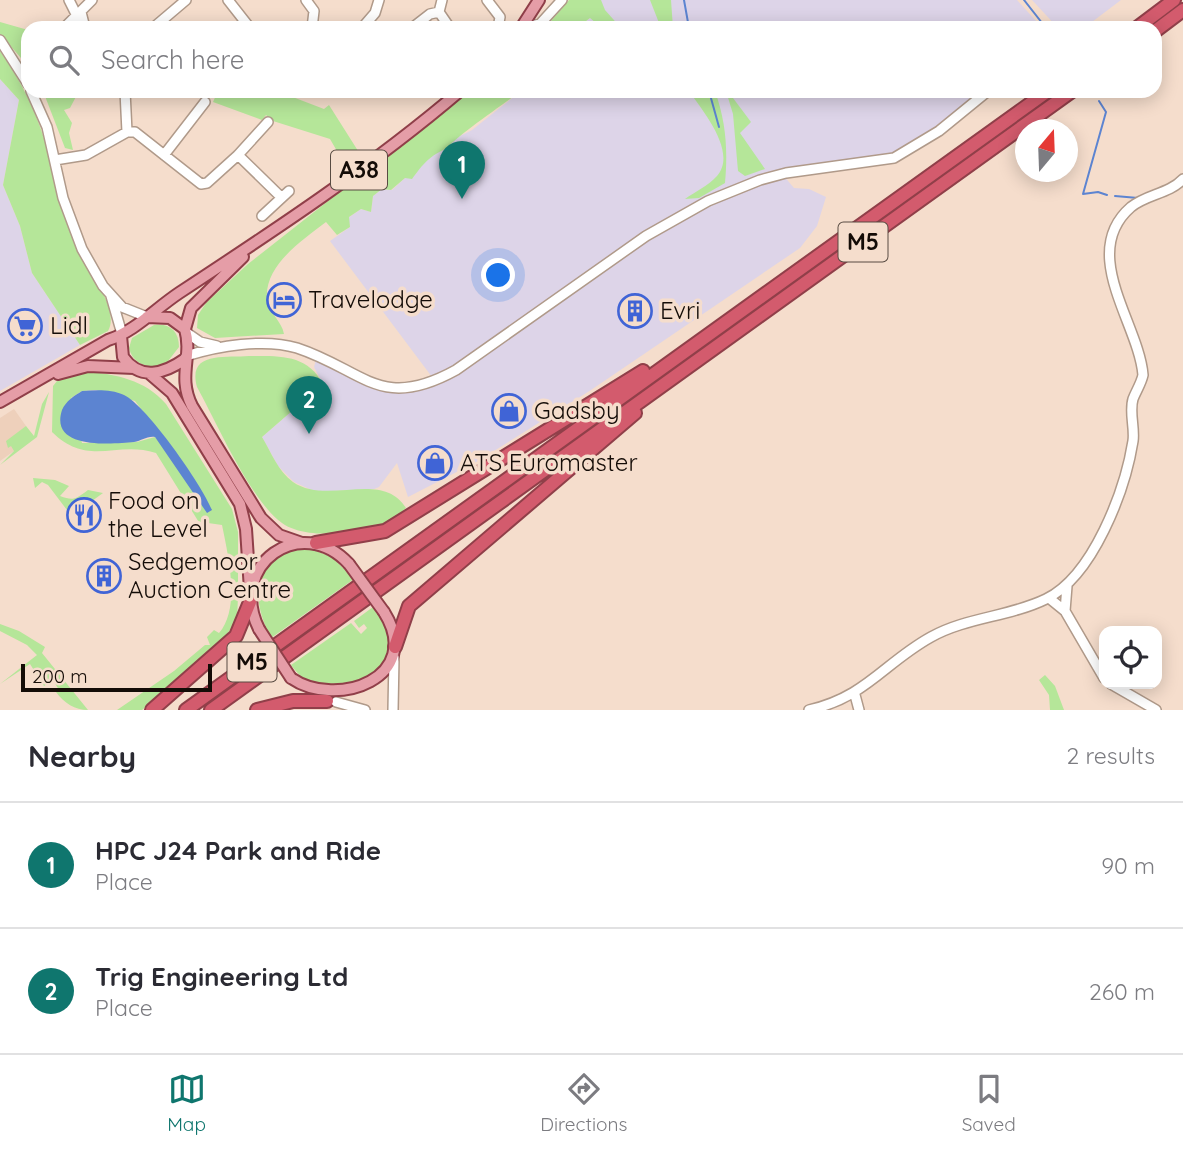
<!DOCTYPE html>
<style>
body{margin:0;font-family:Quicksand,sans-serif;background:#f7f7f7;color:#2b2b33}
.controls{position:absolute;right:21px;bottom:21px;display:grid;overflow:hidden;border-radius:14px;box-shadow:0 4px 18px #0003}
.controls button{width:63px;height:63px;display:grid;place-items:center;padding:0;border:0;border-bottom:2px solid #e1e1e2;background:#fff;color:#2b2b33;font:35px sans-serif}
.compass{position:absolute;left:1015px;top:119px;width:63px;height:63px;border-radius:50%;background:#fff;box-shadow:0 4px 18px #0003;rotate:19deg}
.scale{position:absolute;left:21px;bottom:18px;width:191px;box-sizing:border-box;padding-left:7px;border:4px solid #140c07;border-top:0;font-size:19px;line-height:24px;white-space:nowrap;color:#140c07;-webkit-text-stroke:5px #f5ddcc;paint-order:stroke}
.you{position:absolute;left:499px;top:276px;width:24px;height:24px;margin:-18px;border:5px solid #fff;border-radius:50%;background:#1a73e8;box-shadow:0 0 0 10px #1a73e833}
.badge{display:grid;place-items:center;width:46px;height:46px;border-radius:50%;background:#0f766e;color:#fff;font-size:23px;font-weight:700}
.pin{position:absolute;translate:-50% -58px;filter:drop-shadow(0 2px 4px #0008)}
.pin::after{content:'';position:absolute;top:37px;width:24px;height:21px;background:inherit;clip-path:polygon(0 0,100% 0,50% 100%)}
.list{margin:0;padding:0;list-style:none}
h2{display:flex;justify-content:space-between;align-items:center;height:91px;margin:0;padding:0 28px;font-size:30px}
h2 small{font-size:23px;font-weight:400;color:#7c7c81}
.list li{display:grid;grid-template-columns:46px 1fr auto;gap:21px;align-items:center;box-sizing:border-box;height:126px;padding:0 28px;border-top:2px solid #e1e1e2}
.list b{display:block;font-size:26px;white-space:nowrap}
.list p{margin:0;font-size:23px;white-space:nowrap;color:#7c7c81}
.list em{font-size:23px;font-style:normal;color:#7c7c81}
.icon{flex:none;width:38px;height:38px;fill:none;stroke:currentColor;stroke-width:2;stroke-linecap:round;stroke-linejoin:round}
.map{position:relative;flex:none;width:1183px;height:710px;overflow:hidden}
.search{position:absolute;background:#fff;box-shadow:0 4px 18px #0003;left:21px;right:21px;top:21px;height:77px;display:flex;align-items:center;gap:18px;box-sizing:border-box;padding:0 24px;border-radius:21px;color:#7c7c81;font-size:26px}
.sheet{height:343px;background:#fff}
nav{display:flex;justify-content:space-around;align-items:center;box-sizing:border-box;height:98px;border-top:2px solid #e1e1e2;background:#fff;font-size:19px;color:#7c7c81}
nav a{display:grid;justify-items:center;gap:4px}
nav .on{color:#0f766e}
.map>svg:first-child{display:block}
</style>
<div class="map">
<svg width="1183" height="710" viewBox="0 0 1183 710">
<rect width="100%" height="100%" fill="#f5ddcc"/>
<path fill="#eed0bb" d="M14,409l12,17 -12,25 -14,10v-43z"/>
<path fill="#ddd4e8" d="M595,0h422l21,23v5h-461l13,-10z
M1032,0h89l-37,28h-26z
M0,79l19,21 -16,85 17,41 12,47 48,72 -80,46z
M521,91h467l-79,60 -126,24 11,13 15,1 17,8 -9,29 -17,22 -209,142 -113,71 -70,36 -11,-34 -18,24 -5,2 -58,3 -22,-10 -16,-16 -16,-29 61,-53 -9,-17 3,-11 62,30 56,-5 -105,-140 20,-14 -2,-9 13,-9 10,3 2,-16 9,-7 10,1 13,-12 11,-4 2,-6 18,-16 12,-4 2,-7 22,-11z"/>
<path fill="#b5e699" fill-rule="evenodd" d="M569,0h32l4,10 16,18h-19l-12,-10 -13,10h-32z
M650,0h21l2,28h-12z
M0,22l28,8v36l-28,-32z
M0,51c22,31 38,64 48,101 8,32 13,62 27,92 10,20 46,66 33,87l-28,14 -48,-72 -12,-47 -17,-41 16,-85 -19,-21z
M43,91l8,4 28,-4 -9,17 -6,2 8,13 -3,10 4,17 -8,-2z
M218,91h70l2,5 34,13 5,-4 31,49 -9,-4 -10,8 -11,-19 -57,-18 -7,-6 -4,5 -49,-18z
M468,91h53c-13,10 -70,49 -73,57 -18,7 -25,16 -36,31l-7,-1 -14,12 -9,-1 -9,7 -2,16 -10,-3 -12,8 1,10 -13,8 -11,-13c-23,18 -62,43 -59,77 1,13 15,22 17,35l-69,4 -18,-10 1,-13 8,-12 42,-39z
M689,91h26c11,31 13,59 10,92l-26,15 -14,1c10,-7 24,-14 32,-23 21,-24 -15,-66 -28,-85z
M726,91h12l-5,7 18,24 -11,11 25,36 -20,7 -7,-5 -5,-57z
M154,325c16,-2 25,6 25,22l-14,18c-16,4 -32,0 -36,-17l3,-10z
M249,356c31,0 58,-2 74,28l-61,53c9,15 16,34 31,45 35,24 89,-13 113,26 -19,19 -40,27 -67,26 -18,0 -42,0 -57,-11 -32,-23 -65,-100 -85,-136 -10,-36 28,-29 52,-31z
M85,371c32,4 59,8 81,33l66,105 6,23v64l-1,25 -18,23 -77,66h-25l57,-39 31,-26h5l-3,-8 7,-7 5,3c22,-25 9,-78 3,-108l-14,-2 1,12 -7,2 -2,-13 -44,-71c-40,-13 -67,15 -104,-21l1,-46 4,-5zM96,390l39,11 57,75 -37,-39 -18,5 -55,1 -11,-45 11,-7z
M49,392l-12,45 -37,28 14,-14 -3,-5 -3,2 -2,-7 20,-15 8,10 8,-32z
M33,478l22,2 14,6 -9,10c12,4 14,5 28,-6l15,3 -11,8 -16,3 -6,10 -22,-29 -6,-3 -7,6z
M308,548l24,9 22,22 -83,59c-22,-42 -19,-85 37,-90z
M373,607c7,11 15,21 16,34 1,12 -4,22 -10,31 -25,38 -63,26 -88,-7l60,-42 10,11 6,-6 -3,-4 -5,4 -5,-7z
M0,624l19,7 26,16 -3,6 46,57c-13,0 -24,-7 -32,-18l3,-2 -6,-10 -9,6 -14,-22 -30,20 37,-29 -10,-10 -27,-14z
M1045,675l10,11 9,24h-14l-1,-15 -10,-15z"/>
<path fill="#5c84d1" d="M82,391c14,-1 29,-2 42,4 23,11 78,90 88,115l-5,3 -52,-76c-9,-1 -13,4 -21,5 -22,2 -85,8 -72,-32 4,-9 12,-14 20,-19z"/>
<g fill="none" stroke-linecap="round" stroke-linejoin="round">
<path stroke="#5c84d1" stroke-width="2" d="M684,0l5,28
M1024,0l22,28
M709,91l10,36
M1099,101l7,11 -23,82 15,-2 9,3
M1115,196l23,2"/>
<g stroke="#b09a8a" stroke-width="12">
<path id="minor" d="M69,0l7,14
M228,0l22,28
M306,0l8,11 -2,17
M487,0l13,17 -2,11
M81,12l4,16
M439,12l11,16
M64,28l28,-28
M153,28l33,-28
M362,28l13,-15 4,-13
M412,28l18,-14 9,-2 3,-12
M523,28l17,-4 22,-24
M0,40l28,44
M31,91l16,36 16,71 19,51 21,37 19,21 25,10
M125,91l2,41
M164,155l41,-53
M238,155l43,42
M55,160l31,-5 41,-23h8l66,52 6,-1 31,-28 30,-33
M262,216l27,-25
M111,296l11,38
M187,333l13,9 17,4
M186,356c32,-10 78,-18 111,-8 67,22 83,64 159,22l190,-134 62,-35 52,-21 26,-7 108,-15 45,-27 49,-40
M1067,586l-2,25 39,67
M1049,598l16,13
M1111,684l45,26
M855,695l4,15
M336,702l29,8
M393,710l1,-53
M809,710c57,-13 75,-47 122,-73 36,-20 78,-20 115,-38 47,-23 79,-108 87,-158 2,-13 -4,-29 0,-42 3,-8 8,-15 10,-24 -4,-51 -65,-122 -12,-168 16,-13 38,-13 52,-28"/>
</g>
<g stroke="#903f49" stroke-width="14">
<path id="major" d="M521,28l18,-28
M147,317l23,1 15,11c8,28 -8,47 7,77l69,112 18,17 23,8
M185,329l6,-21 52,-51
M121,336l2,21c17,24 41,17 62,2
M58,374l30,-8 46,2
M150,374l22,19 68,111 6,25 4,61
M0,402l108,-62c26,-8 47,-31 71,-47 96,-63 193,-127 281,-202
M259,629c-32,-64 42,-117 90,-65
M291,678c46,32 134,-1 93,-66"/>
</g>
<g stroke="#903f49" stroke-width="16">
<path id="highway" d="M1137,28l37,-28
M1155,31l28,-21
M316,543l69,-12 258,-160
M395,647l14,-41 226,-193
M152,710l84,-74 14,-34
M186,710l862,-619
M211,710l861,-619
M257,710l36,-9h34"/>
</g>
<use href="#minor" stroke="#fff" stroke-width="9"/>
<use href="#major" stroke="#e59da7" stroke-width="10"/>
<use href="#highway" stroke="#d35b6d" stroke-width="12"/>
<g stroke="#903f49" stroke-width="14" stroke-linecap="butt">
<path id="major-bridge" d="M349,564l35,48
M259,629l32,49"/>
</g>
<use href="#major-bridge" stroke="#e59da7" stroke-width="10"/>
</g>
<defs>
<g id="hotel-ring" transform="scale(1.75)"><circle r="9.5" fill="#f5ddcc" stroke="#4064d6" stroke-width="1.5"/><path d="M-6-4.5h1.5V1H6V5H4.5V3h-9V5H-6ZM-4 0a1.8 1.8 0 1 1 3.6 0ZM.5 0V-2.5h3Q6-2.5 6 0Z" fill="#4064d6"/></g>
<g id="building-ring" transform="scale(1.75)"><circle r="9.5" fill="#f5ddcc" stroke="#4064d6" stroke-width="1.5"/><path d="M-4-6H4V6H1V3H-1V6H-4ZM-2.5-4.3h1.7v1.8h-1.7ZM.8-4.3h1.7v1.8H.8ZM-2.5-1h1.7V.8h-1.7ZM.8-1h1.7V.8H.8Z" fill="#4064d6"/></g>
<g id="supermarket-ring" transform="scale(1.75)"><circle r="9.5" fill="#f5ddcc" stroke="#4064d6" stroke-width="1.5"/><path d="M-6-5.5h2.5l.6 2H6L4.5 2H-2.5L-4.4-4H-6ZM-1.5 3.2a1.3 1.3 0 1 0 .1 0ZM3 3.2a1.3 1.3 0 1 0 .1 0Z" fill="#4064d6"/></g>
<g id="shop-ring" transform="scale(1.75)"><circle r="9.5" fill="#f5ddcc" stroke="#4064d6" stroke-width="1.5"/><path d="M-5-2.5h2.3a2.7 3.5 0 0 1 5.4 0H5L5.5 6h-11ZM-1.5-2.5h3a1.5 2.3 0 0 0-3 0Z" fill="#4064d6"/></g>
<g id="restaurant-ring" transform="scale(1.75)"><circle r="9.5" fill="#f5ddcc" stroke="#4064d6" stroke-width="1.5"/><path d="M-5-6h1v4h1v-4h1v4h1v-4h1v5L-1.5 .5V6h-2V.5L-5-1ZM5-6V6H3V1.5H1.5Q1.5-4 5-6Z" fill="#4064d6"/></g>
</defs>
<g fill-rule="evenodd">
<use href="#hotel-ring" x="284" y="300"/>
<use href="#building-ring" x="635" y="311"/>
<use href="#supermarket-ring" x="25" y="326"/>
<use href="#shop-ring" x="509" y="411"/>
<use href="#shop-ring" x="435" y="463"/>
<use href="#restaurant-ring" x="84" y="515"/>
<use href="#building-ring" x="104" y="576"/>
</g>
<g text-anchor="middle" stroke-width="7" stroke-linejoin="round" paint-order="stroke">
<g fill="#f5ddcc" stroke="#584b42" stroke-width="2">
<rect x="331" y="150.5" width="56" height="39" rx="5"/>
<rect x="838.5" y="222.5" width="49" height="39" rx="5"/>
<rect x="227.5" y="642.5" width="49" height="39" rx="5"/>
</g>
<g font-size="23" font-weight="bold" fill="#140c07">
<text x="359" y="178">A38</text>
<text x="863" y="250">M5</text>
<text x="252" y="670">M5</text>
</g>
<g font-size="24" fill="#140c07" stroke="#f5ddcc" text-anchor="start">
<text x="308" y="308">Travelodge</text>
<text x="660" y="319">Evri</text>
<text x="50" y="334">Lidl</text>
<text x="534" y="419">Gadsby</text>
<text x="460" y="471">ATS Euromaster</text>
<text x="108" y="509">Food on<tspan x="108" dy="28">the Level</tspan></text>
<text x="128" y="570">Sedgemoor<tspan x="128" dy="28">Auction Centre</tspan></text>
</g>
</g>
</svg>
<div class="controls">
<button><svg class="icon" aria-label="locate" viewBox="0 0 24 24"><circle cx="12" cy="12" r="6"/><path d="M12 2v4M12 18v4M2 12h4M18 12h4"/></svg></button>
</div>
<svg class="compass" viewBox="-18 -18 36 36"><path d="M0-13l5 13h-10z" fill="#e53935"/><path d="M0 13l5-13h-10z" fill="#7c7c81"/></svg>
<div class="scale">200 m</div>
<div class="you"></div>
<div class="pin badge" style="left:462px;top:199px">1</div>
<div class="pin badge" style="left:309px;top:434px">2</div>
<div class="search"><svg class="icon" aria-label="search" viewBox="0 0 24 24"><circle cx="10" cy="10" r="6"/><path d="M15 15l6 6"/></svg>Search here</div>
</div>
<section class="sheet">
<h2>Nearby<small>2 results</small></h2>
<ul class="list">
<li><span class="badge">1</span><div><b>HPC J24 Park and Ride</b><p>Place</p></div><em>90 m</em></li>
<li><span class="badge">2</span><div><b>Trig Engineering Ltd</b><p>Place</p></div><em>260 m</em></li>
</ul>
</section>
<nav>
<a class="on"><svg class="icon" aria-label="map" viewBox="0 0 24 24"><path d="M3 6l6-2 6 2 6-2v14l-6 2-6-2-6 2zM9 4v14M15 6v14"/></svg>Map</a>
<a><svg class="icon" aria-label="directions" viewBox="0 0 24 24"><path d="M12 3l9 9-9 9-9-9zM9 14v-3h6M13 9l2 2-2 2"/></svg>Directions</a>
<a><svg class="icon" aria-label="saved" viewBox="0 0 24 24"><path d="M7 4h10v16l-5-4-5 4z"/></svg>Saved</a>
</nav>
